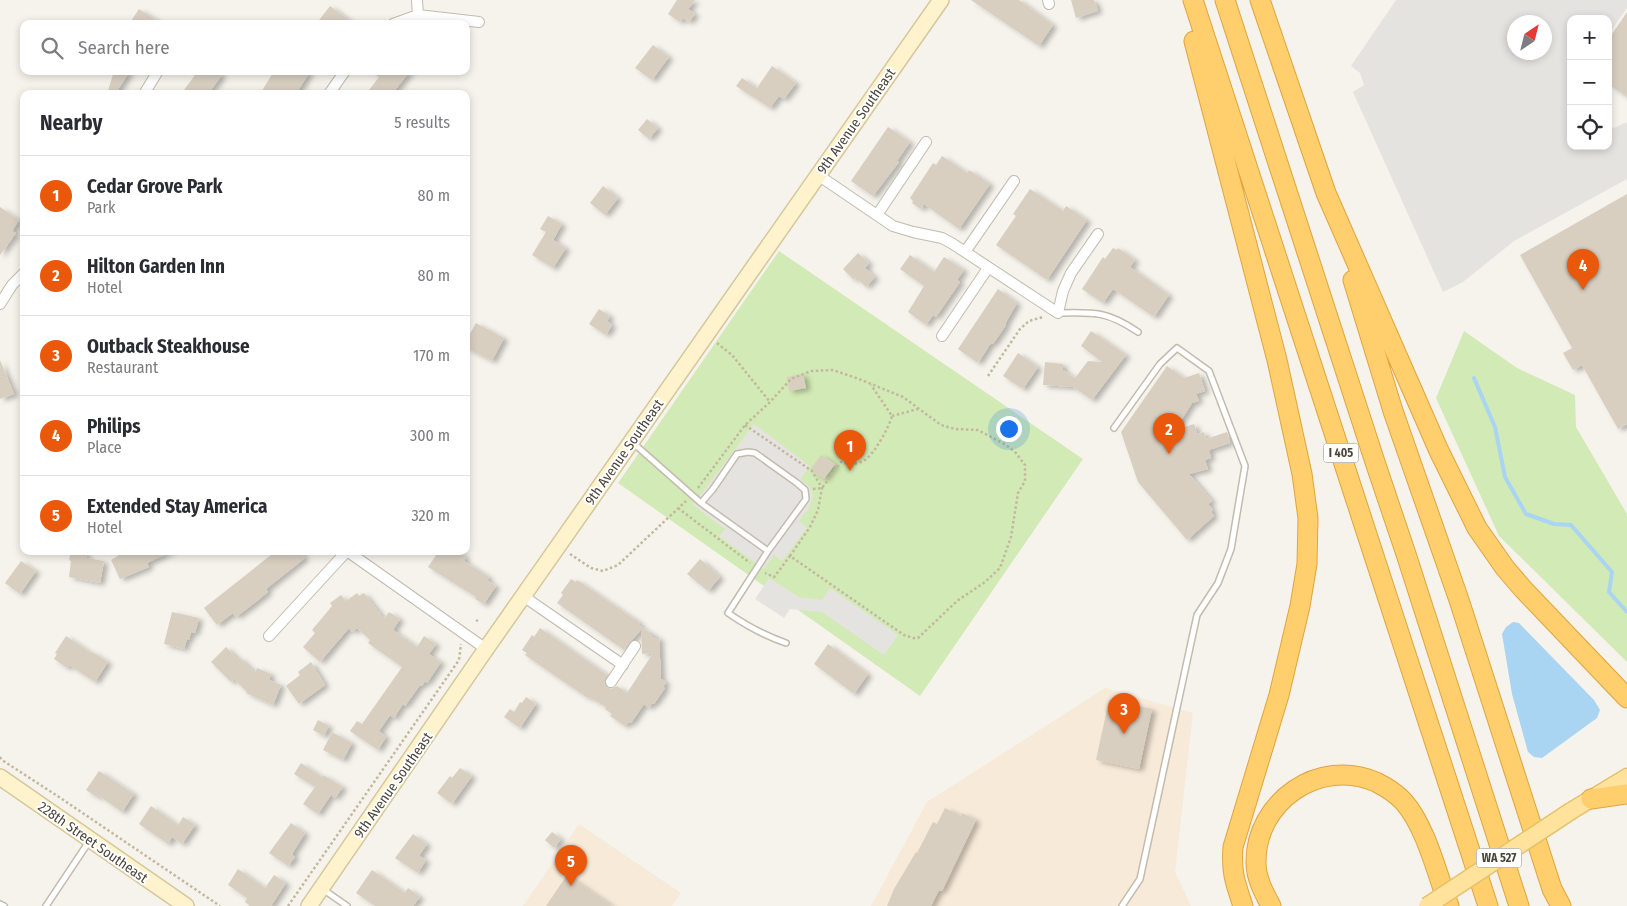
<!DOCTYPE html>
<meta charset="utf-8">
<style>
body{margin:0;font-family:"Fira Sans Condensed",sans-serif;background:#f2f2f3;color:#2b2b33}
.controls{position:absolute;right:15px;top:15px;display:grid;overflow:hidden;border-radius:10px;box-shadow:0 2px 8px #0003}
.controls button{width:45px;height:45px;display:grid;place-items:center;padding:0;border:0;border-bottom:1px solid #e1e1e2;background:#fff;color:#2b2b33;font:25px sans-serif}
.compass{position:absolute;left:1507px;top:15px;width:45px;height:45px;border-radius:50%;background:#fff;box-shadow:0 2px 8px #0003;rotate:35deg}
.you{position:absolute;left:1008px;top:428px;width:18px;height:18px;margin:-12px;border:4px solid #fff;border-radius:50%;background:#1a73e8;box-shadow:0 0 0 8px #1a73e833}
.badge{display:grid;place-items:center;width:32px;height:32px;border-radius:50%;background:#ea580c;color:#fff;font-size:16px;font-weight:700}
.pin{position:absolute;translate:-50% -41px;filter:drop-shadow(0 1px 2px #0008)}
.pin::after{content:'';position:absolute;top:26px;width:18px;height:15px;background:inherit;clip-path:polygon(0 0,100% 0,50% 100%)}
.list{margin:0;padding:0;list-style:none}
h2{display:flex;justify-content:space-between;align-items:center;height:65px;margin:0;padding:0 20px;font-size:21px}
h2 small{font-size:16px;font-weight:400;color:#7c7c81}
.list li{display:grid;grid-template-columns:32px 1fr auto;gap:15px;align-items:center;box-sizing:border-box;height:80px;padding:0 20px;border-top:1px solid #e1e1e2}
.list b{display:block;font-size:19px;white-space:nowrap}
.list p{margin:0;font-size:16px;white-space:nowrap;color:#7c7c81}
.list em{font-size:16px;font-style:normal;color:#7c7c81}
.icon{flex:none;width:28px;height:28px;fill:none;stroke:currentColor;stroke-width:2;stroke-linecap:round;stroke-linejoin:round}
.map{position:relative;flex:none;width:1627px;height:906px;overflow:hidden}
.search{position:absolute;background:#fff;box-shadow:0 2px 8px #0003;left:20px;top:20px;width:450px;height:55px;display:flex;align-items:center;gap:12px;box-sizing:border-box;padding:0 18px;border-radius:10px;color:#7c7c81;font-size:19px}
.panel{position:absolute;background:#fff;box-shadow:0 2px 8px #0003;left:20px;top:90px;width:450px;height:465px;border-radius:10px}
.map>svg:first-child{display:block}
</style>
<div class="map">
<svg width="1627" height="906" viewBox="0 0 1627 906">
<defs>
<filter id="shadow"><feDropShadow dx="4.5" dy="2.5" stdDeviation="2.5" flood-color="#0004"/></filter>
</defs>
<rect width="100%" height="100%" fill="#f6f3ec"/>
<path fill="#f7ead8" d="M1105,688l88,25 -18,159 16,34h-320l56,-104z
M579,824l102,69 -9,13h-149z"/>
<path fill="#d2eab5" d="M779,251l304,208 -163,237 -302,-213z
M1464,331l53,37 58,27 1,32 51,87v148l-128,-126 -63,-138z"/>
<path fill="#e5e3e0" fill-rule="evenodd" d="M1396,0h231v8l-19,27v-16h-37v127h37v-21l6,3 13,-6v57l-113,62 -51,41 -20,10 -90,-200 11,-7 -4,-12 -9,-7zM1544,22v30h-30v-30z
M754,424l56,42 -10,13 9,7 4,10 -4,12 -10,13 8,7 -25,33 -8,-6 -10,14 -45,-33 6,-7 -32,-24z
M769,578l30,19 23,3 8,-12 68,47 -14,20 -62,-43 -32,-3 -6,9 -29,-19z"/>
<path fill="#a9d4f2" d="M1513,622l6,1 75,77 6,10 -3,8 -55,40 -8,-1 -6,-5 -16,-58 -10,-60 4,-7z"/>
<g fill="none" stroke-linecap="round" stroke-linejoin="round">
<path stroke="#a9d4f2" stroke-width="4" d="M1474,378l21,49 10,50 21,37 28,10 17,1 41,47 -3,20 18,20"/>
</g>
<path fill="#d8cfc1" filter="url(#shadow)" d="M677,0h18l-7,9 7,5 -6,8 -6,-4 -3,4 -12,-8z
M971,0h48l34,25 -14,21z
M1071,0h23l4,11 -22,7z
M330,6l24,18h-38z
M139,9l23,15h-33z
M1627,12v85l-19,-13v-44z
M653,45l16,12 -17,23 -17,-12z
M772,66l24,17 -12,16 -5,-3 -9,12 -34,-22 6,-8 15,10z
M114,71h16l-15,23h-8z
M198,71h18l6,4 -14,19h-27z
M274,71h36l-14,23h-36z
M371,71h39l-18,23h-26l13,-17z
M647,119l11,9 -9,11 -11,-9z
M888,127l22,15 -13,19 2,1 -26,34 -22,-15z
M942,156l25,17 2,-3 21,14 -31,45 -35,-25 -3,5 -9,-6 1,-2 -3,-3 23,-35 3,2z
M603,186l15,12 -13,17 -15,-12z
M1030,189l33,22 3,-5 21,14 -40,60 -51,-35 20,-29 -3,-2z
M1627,194v230l-9,5 -36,-64 -9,5 -10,-17 9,-5 -52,-93z
M0,207l19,13 -7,11 4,2 -16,22z
M548,216l14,8 -9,16 13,8 -13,20 -21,-13 14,-23 -6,-3z
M1113,248l4,2 1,-2 17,12 -5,7 39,28 -15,22 -41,-28 -10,14 -21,-14 21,-32 2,2z
M858,253l11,10 -4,5 10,9 -9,10 -10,-10 -2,3 -11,-11z
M910,255l24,17 10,-15 20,13 -7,10 3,2 -11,16 -13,19 -3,-2 -7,10 -18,-13 16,-26 -24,-17z
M998,289l19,14 -12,21 1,1 -13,19 -2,-1 -13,20 -20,-14z
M599,309l11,7 -3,5 5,4 -6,10 -17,-11z
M476,323l28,15 -12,23 -26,-13v-7z
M1091,331l35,24 -34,45 -19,-13 -30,-2 2,-23 18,2v6l12,8 13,-17 14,1 -21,-16z
M1018,353l20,14 -15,22 -20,-13z
M0,360l14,34 -14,5z
M1167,366l17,12 15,-5 6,18 -9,3 3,7 -7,2 -17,27 19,-6 3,10 7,-2 2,7 21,-7 3,11 -21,7 2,8 -6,2 3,9 -19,5 23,27 -4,3 5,6 -2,2 3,4 -27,24 -49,-58 -17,-50z
M803,374l3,14 -17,3 -2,-14z
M821,455l14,9 -11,15 -14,-9z
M71,551l16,2 -1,5 18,3 -4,22 -31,-6 2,-16 -2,-1z
M126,551h46l-25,12 2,4 -29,12 -9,-19z
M276,551h23l6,7 -39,31 2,3 -11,9 -21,16 -3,-4 -16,12 -13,-17z
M439,551h18l9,6 -2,4 25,16 -2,3 9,6 -12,18 -9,-5 1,-2 -48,-30z
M700,559l20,18 -12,14 -21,-17z
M21,561l15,10 -16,23 -15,-11z
M571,579l5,3 1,-2 63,43 -1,2 11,8h3v4h6l2,42 5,3 -3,5 2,1 -11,16 -2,-1 -3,5 -5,-4 -13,19 -2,-1 -4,4 -15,-10 2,-2 -7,-5 1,-2 -17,-10 -1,1 -24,-16 -39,-27 2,-2 -5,-3 10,-15 2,2 6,-9 67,47 -3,7 3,5 4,2 6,-3 10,7 26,-40 -11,1 -1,-24 -11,12 -6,8 -67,-47 6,-8 -2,-2z
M357,593l2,3 5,-3 20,26 5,-7 11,7 -7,11 24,17 7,-11 12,8 -7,10 12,8 -14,21 -2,-2 -3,5 -2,-1 -15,21 -2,-2 -9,14 -4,-3 -11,16 7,6 -8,13 -28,-19 7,-10 5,3 40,-57 -34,-24 2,-3 -13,-12 -5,4 -3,-4 -29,34 -17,-15 12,-14 -3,-3 20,-24 -2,-3 11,-8 5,6z
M172,612l27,6 -4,15 -4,-1 -2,8 -2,-1 -3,10 -20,-5z
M66,636l25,17 1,-1 16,10 -13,20 -26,-17 -2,3 -13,-9 3,-5 -2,-1z
M828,644l40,30 -14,20 -40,-30z
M226,647l12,12 2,-1 15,15 2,-5 14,6 -2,6 12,5 -8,20 -27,-12 1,-1 -13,-13 -3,3 -20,-20z
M311,662l14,23 -26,19 -13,-18 14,-11 -2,-3z
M526,697l10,7 -16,24 -16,-11 6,-8 4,3 6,-10 2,1z
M1109,700l43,9 -13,60 -43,-9z
M318,720l11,6 -5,10 -11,-6z
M332,732l20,11 -9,17 -20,-10z
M301,763l21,14 1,-2 20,12 -8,11 -4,-3 -13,19 -15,-10 12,-17 -21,-13z
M460,768l12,8 -20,28 -15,-11 13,-17 2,2z
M99,771l35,23 -12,18 -24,-17 -1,2 -11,-7z
M151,806l27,19 5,-8 12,8 -13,19 -10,-7 -4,7 -29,-20z
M945,808l16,8 1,-3 14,7 -34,71 -3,-1 -8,16h-44l7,-17 22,-37 1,1 16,-31 4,2z
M291,823l14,10 -13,21 3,3 -7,9 -19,-13z
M552,832l9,7 -7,9 -9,-8z
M413,834l14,10 -8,12 7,4 -8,13 -23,-15z
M238,869l27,19 9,-13 12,8 -15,23h-21l-5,-4 2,-4 -19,-13z
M372,870l33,23 3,-5 12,9 -7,9h-38l-19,-13z
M567,875l45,31h-66z"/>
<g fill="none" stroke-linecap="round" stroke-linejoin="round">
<g stroke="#c2bbae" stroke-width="8">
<path id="lane" d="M1058,313c36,-1 49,-2 80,19
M1114,428l46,-64 17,-16 32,23 36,95 -14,83 -13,34 -21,32 -57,264 -18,27
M632,442l69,61 67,48
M701,503l12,-14 24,-35 11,-2 7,1 42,30 8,7 1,9 -38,52 -40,62c19,13 37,23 58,30
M324,890l23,16
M0,904l4,2
M46,906l44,-66"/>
</g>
<g stroke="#c2bbae" stroke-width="12">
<path id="street" d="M417,0l1,15
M1048,0l1,4
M393,24l25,-9 61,7
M144,94l14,-23
M329,94l16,-23
M818,175l75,51 20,6 29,6 11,6 105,69 5,-22 8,-18 27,-39
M877,215l49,-73
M965,252l49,-71
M0,304l12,-19 12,-12
M942,336l46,-68
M347,551l139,98
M523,596l100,69
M269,636l78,-85
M611,682l24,-36"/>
</g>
<g stroke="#d6c79b" stroke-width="18">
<path id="secondary" d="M0,777l186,129
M309,906l177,-257 455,-649"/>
</g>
<g stroke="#e6c16a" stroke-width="19">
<path id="primary" d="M1571,811l56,-34"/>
</g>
<g stroke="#e0a43c" stroke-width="21">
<path id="highway" d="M1193,0l295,906
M1225,0l150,462 31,92 113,352
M1260,0l66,193 113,258 38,77 28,40 18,21 104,109
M1194,41l83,319 25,114 6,44 -1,46 -7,42 -21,89 -46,152c-2,25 2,35 10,59
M1353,280l40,131 66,189 93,289 9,17
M1591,799l36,-5
M1271,906c-7,-13 -15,-28 -15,-43 -1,-61 63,-106 120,-81 10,5 20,11 28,20 22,25 33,72 45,104"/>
</g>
<path stroke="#c4b79f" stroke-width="2.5" stroke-dasharray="2.5 2.5" stroke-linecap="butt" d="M717,343l15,12 38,47
M988,376l32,-47 9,-8 14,-4
M892,416l26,-7
M745,425l67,46 10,17 -4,22 -8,17 -20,29
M698,488l47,-63 25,-23 21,-23 20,-8 22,-1 26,9 44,18 38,28 14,4 23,1 28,15 10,8 9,12v16l-7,12 -7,44 -11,31 -15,14 -28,19 -39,37h-5l-9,-3 -114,-79 -16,21 -9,-4
M813,489l9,-1 19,-26c8,2 17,3 24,-2 10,-7 24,-33 27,-44l-21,-31
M678,508l72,55
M570,554l21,14 12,3 15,-6 68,-64
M476,621l2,-1
M0,757l2,3 57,37 161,109
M288,906l171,-246 2,-16"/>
<use href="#lane" stroke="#fff" stroke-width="5"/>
<use href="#street" stroke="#fff" stroke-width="10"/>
<use href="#secondary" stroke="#fff3cd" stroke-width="15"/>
<use href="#primary" stroke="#ffe39c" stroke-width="16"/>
<use href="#highway" stroke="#ffcf6e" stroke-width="19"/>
<g stroke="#e6c16a" stroke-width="19" stroke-linecap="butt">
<path id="primary-bridge" d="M1427,906l144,-95"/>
</g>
<use href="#primary-bridge" stroke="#ffe39c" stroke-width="16"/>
</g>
<g text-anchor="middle" stroke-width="4" stroke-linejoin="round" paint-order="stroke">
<g fill="#fff" stroke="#817c74" stroke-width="1">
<rect x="1323.5" y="443.5" width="35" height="19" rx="4"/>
<rect x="1476.5" y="848.5" width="45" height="19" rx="4"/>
</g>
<g font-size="12" font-weight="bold" fill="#4b4439">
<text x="1341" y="457">I 405</text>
<text x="1499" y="862">WA 527</text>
</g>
<g font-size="14" fill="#4b4439" stroke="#fff">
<text transform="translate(856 121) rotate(-55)" y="5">9th Avenue Southeast</text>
<text transform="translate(624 452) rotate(-55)" y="5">9th Avenue Southeast</text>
<text transform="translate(393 785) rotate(-55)" y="5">9th Avenue Southeast</text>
<text transform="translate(93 842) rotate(35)" y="5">228th Street Southeast</text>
</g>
</g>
</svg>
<div class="controls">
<button>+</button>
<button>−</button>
<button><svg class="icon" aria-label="locate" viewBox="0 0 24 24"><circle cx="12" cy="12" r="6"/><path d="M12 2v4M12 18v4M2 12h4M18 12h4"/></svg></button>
</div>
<svg class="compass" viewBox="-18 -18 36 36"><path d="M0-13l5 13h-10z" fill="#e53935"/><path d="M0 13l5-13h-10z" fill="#7c7c81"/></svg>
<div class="you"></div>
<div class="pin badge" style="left:850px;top:471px">1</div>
<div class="pin badge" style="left:1169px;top:454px">2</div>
<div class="pin badge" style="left:1124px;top:734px">3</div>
<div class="pin badge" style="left:1583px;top:290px">4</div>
<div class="pin badge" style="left:571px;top:886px">5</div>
<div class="search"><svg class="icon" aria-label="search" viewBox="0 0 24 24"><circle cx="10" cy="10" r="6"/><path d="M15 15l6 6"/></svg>Search here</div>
<section class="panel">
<h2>Nearby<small>5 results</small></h2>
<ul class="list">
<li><span class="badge">1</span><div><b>Cedar Grove Park</b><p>Park</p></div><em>80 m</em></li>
<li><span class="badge">2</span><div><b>Hilton Garden Inn</b><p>Hotel</p></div><em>80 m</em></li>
<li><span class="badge">3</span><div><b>Outback Steakhouse</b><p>Restaurant</p></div><em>170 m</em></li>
<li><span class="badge">4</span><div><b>Philips</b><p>Place</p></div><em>300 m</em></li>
<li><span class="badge">5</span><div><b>Extended Stay America</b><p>Hotel</p></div><em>320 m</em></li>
</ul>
</section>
</div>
